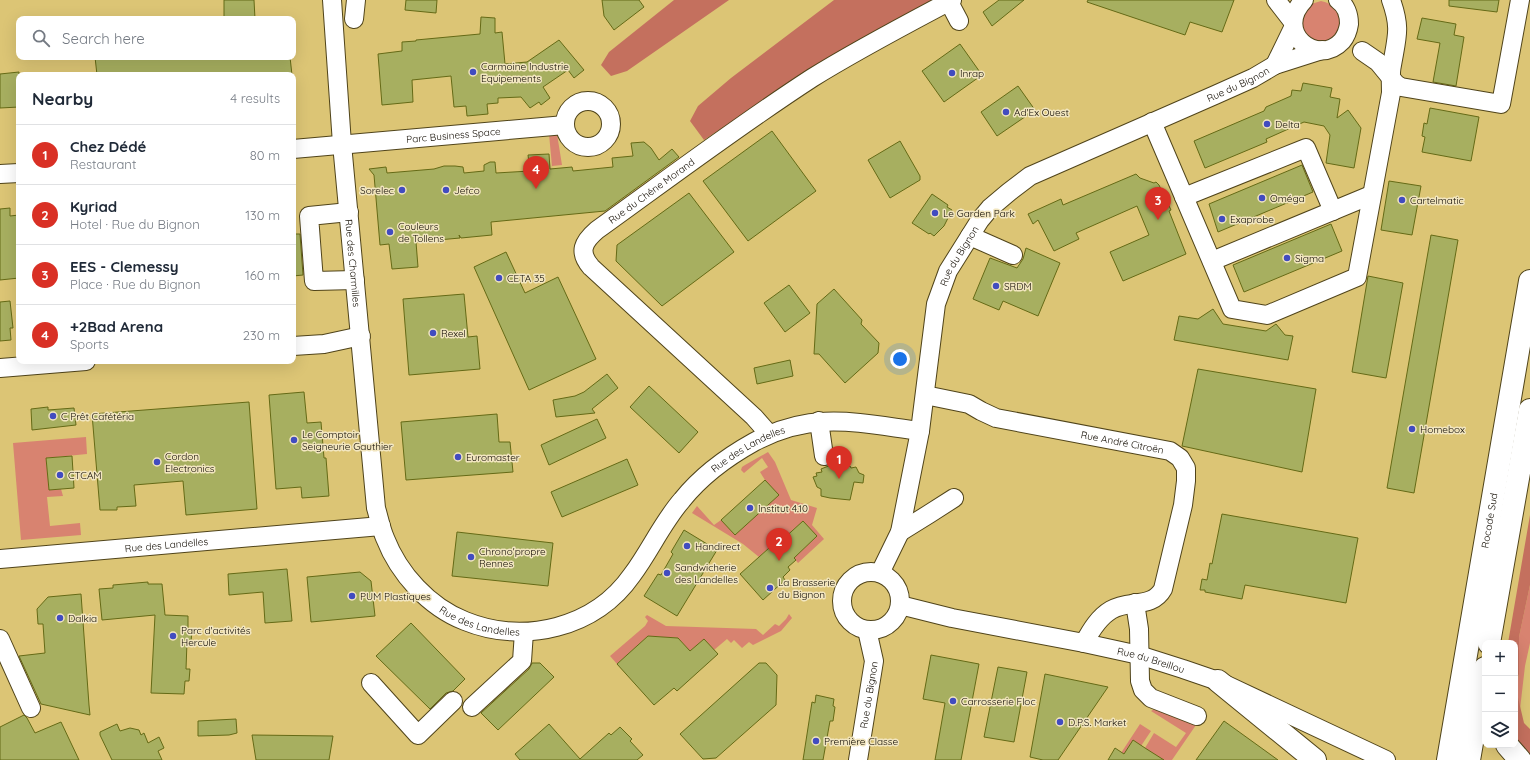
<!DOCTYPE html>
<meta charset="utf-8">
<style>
body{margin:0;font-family:Quicksand,sans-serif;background:#f6f6f7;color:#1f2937}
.controls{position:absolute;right:12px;bottom:12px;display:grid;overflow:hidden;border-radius:8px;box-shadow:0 4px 16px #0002}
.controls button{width:36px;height:36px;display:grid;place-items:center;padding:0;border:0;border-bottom:1px solid #e0e1e3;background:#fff;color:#1f2937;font:20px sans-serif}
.you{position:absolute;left:900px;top:359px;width:14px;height:14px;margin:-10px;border:3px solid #fff;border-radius:50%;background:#1a73e8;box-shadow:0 0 0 6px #1a73e833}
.badge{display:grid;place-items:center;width:26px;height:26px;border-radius:50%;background:#d93025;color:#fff;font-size:13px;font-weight:700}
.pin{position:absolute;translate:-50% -33px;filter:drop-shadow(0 1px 2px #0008)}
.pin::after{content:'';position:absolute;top:21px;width:14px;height:12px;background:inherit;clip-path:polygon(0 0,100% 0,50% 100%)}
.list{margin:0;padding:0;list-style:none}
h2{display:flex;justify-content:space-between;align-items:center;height:52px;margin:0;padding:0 16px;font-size:17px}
h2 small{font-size:13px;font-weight:400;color:#747a83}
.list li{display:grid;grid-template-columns:26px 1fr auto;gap:12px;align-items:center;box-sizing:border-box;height:60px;padding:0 16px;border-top:1px solid #e0e1e3}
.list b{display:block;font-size:15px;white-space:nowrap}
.list p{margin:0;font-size:13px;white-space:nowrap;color:#747a83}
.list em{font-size:13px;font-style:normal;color:#747a83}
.icon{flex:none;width:22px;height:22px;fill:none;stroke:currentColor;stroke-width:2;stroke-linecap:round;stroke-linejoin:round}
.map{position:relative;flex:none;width:1530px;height:760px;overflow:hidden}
.search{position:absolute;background:#fff;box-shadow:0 4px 16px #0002;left:16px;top:16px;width:280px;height:44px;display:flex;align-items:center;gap:10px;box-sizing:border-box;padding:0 14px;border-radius:8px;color:#747a83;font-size:15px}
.panel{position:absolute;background:#fff;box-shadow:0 4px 16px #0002;left:16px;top:72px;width:280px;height:292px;border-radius:8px}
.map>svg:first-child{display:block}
</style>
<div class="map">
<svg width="1530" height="760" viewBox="0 0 1530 760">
<rect width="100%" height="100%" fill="#dcc575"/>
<path fill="#d88370" d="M1321,1c24,4 27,36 4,40 -3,1 -7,2 -9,1 -4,-1 -8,-4 -11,-6l-5,-20 8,-11z
M549,134h8l5,31 -10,1z
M86,437l1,17 -41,4 3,32 12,-1 2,7 -16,1 3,29 30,-3 1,12 -60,5 -8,-97z
M768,452l7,10 16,38 26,8 -5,17 12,14 -26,24 -4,-5 23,-22 -14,-15 -22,20 -3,-1 -19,17 -16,-13 -51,-31 5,-7 17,19 7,-5 14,15 43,-40 -13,-15 -5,-8 8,-5 -6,-9 -18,15 -3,-3 1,-3 3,-2z
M1530,585v58l-5,23 -5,43 -4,-20 3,-15v-37z
M789,614l3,4 -11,13 -28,14 -4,-3 -7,6 -8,-8 -3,3 -4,-4 -13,11 -10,-11 -14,12 -12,-13 -30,-2 -31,28 -7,-8 35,-30 3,-5 -3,-4 2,-2 19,11 90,3 7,6 12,-11 4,2 7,-7z
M1156,708l39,14 1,3 -24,35h-13l-14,-12 9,-15 22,14 10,-14 -35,-22z
M1140,724l11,7 -10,15 -17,8 -3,-1z"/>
<path fill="#c4705e" d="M674,0h55l-102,71 -16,5 -10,-11 8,-13z
M834,0h100l-110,61 -120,79 -14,-19 8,-15 33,-28z
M1530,515v70l-11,52v37l-3,15 8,34 6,6v31l-15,-15v-102h-7z"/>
<path fill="#a7af60" stroke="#656a16" d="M224,0h30l1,19h-31z
M406,0h31l-1,13 -31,-3z
M602,0h37l5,7 -30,23 -10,-14z
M999,0h25l-32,26 -9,-14z
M1088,0h146l-12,32 -32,-10 -5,13 -98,-33z
M1449,0h50l-2,12 -48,-6z
M481,17l14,1v15l7,-1 3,32 22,-2 32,-22 25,30 -10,8 -6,-8 -25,17 7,11 -9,7 -2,-3 -9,6 -9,-11 -23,1v5l-11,1 1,10 -21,2 -1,-10 -12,1 -3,-31 -39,4 1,22 -31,3 -4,-51 24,-3v-9l14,-1v-1l64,-6z
M1422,18l34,6 -2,11 10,2 -8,49 -23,-4 7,-39 -23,-4z
M960,44l22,31 -38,27 -22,-31z
M95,57h195l2,18h-195z
M19,72v35l-19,1v-34z
M1303,83l29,5 -2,9 10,2 -3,19 11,-8 13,18 -7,40 -28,-5 4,-28 -6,-9 -20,-4 -38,17 1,3 -62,26 -11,-27 70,-30 2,-4 25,-11 1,-6 9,1z
M1018,86l17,24 -38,26 -16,-24z
M1430,108l49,9 -8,44 -49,-9 3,-15 -3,-1 2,-13 3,1z
M772,131l44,60 -68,50 -45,-60z
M900,141l20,35v4l-30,18 -22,-38z
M644,142l7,6 8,12 13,-11 7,8 -74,54 -114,11 1,13 -31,3 -2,-3 1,3 -44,4 2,25 -26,2 -3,-25 -9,1 -6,-70 -5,-6 17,-2 1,6 47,-4 10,-3h11l8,1 1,6 20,-2v-6l6,-3h5l1,11 34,-2 -2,-16 21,-1 1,15 22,-2 1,4 40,-4 -1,-9 21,-2 -2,-13z
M1302,165l11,27 -95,40 -9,-28z
M1136,174l4,4 14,5 2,-1 3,3 12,25 -2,1 17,43 -63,27 -13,-29 39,-17 -12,-29 -61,27 3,6 -25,12 -16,-31 -5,4 -5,-10 33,-15 2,6z
M1389,181l32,5 -9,49 -31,-5z
M689,193l45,59 -72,54 -46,-45 1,-16z
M932,194l16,11 -1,2 5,3 -8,16 -10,10 -4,-3 -1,1 -17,-11z
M10,208v8l9,-1v63l-19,2v-71z
M1331,224l11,27 -98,41 -11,-27z
M293,234h7l3,41 -10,1z
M1431,235l27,5 -44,253 -27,-5z
M1026,248l34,15 -22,53 -35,-15 -4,9 -26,-11 17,-41 27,10 6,-9z
M506,252l19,41 33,-16 38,82 -67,31 -55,-123z
M1368,276l35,7 -17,95 -34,-6z
M789,285l21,28 -25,19 -21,-29z
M834,289l28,31 -1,4 18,19 -1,10 -33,30 -26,-29h-5l3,-50z
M464,294l4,43 9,-1 3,33 -71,6 -6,-76z
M10,301l3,27h-3l1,12 -11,1v-39z
M1213,309l10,15 43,7 10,-7 9,11 8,1 -5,24 -114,-20 5,-24 19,3z
M790,360l3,16 -36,8 -3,-16z
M1198,369l118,20 -14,83 -120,-26z
M607,374l11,14 -26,21 3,4 -39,4 -3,-17 22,-4 9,-4z
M649,386l49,46 -19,21 -49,-46z
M304,392l3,31 14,-1 3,36h2l3,38 -27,2 -1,-11 -25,2 -7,-94z
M249,402l8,107 -71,6 -3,-34 -49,4 2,21 -19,1v3h-17l-8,-96z
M48,407v3l26,-2 2,17 -44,5 -1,-21z
M497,414l2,28h11l3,30 -107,8 -5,-58z
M597,419l9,19 -57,27 -8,-20z
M72,456l2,32 -25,2 -3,-32z
M627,459l11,26 -76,32 -11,-25z
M843,464l2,3 5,-1 1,2 5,-1 3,6 5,2 -1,8 -9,-1 -4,18 -20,-2 -9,-2v-7l-4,-2 -4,-10 4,-1 -1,-3 6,-1 -1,-3 10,-4 1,3z
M765,480l14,15 -44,40 -14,-15z
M1222,514l136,24 -12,65 -101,-18 -3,14 -37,-7v-2h-5l2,-11 5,1 3,-17 2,1z
M803,521l14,15 -23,22 2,2 -8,7 2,3 -7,7 2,3 -22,20 -23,-26 38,-34 3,1z
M684,530l33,20 -40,66 -33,-20 14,-22 3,1 12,-21 -2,-2z
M457,532l96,11 -5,43 -96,-10z
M287,569l5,52 -27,2 -2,-31 -34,3 -1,-21z
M360,572l11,9 4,35 -64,6 -4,-45z
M148,582v2h14l3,31 23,1v14h4l-1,12h-4l-1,27h4l-1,12h-4l-1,13 -33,-1 4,-78 -53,5 -3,-31 14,-1v-3z
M81,594l8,111 1,10 -49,-11 -22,-48 26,-3 -2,-29h-5l-1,-15 11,-12z
M411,623l54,56 -12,12 -7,2 -16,16 -54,-53z
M648,636l30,2 12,13 14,-12 14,15 -41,37 -3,-3 -20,17 -37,-41z
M931,655l48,9 -18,96h-26l10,-57 -22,-4z
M532,663h8l14,14 -56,53 -17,-17 48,-44z
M759,663h7l11,12 -1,30 -60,53 -13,1 -23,-25z
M998,667l29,5 -13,70 -30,-5z
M1045,674l63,13 -50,73h-15l-13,-3z
M816,695l18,4 -1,7 2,1 -2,14h-3l-7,39h-20l9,-58 3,1z
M24,715l3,3 8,15 26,-11 18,38h-79v-33z
M236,719l1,14 -8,2 -31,1v-15z
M1224,721l54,39h-82z
M117,724l3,7 10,-3 9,2 2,5 3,-2 4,10 11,-6 5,11 -6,3 4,9h-50l-12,-25v-3z
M549,724l31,35 29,-26 2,2 9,-8 12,12 -2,2 13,14 -6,5h-117l-5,-6z
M252,735l81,1 -4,24h-73z
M1133,740l12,8 19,12h-56l7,-12 9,6z"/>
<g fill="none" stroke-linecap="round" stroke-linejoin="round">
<g stroke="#50441a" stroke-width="20">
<g id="minor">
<path id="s1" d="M332,0l10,144 34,364c3,10 5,21 9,30 14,36 44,69 80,83 59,24 130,7 167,-46 18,-24 30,-52 50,-75 20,-25 45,-43 72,-58 59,-32 104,-19 166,-11"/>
<path d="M1276,0l17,22"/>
<path d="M1304,0c-31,32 13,68 38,41 4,-5 6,-10 7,-17 0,-9 -3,-19 -11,-24"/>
<path d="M949,2l10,19"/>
<path d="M354,19l2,-19"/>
<path d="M1362,51l16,11 18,22 5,3 100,17 19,-104"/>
<path d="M1275,65l18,-37"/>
<circle cx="588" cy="124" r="23"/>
<path d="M1152,122l80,187 35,6 90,-38 34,-184c0,-9 -1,-20 1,-28 5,-29 9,-37 -1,-65"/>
<path id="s2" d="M293,149l272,-24"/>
<path d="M0,174l19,-1"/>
<path d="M1184,197l122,-49 27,63"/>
<path d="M349,212l-40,4 5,65 41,-1"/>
<path d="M970,236l43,19"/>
<path d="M1212,261l159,-66"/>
<path d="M293,346l31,-2 37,-8"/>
<path d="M0,368l86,-7"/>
<path id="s3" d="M925,395l44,9 12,7 15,7 174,33 10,7 6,10v13l-3,24 -20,84c-11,20 -34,10 -52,21 -12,7 -20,20 -27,33"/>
<path d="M819,421l5,35"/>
<path id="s4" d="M769,434l-15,-17 -163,-150c-13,-15 -8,-25 6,-37 71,-51 141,-104 215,-152 45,-28 93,-53 140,-78"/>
<path d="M900,532l29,-18 25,-16"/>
<path id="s5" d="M0,559l381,-33"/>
<circle cx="871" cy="601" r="29"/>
<path id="s6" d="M880,573l20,-41 20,-101 16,-127 12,-33 32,-51 10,-12 19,-16 21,-16 185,-81 38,-17 22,-13 47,-15"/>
<path d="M1135,603l4,26 1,52 3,9 8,8 46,18"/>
<path id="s7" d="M900,605l52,13 132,25 55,12 44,14 35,12 168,79"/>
<path d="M0,639l31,69"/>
<path d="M371,683l47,52 35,-34"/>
<path d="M472,707l50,-46 2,-29"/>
<path id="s8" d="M858,760l16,-99 -7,-31"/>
</g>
</g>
<g stroke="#50441a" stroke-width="24">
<g id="highway">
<path d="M1489,643l41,-233"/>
<path d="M1218,681l97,79"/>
<path d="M1507,745l13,15"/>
<path id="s9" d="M1448,760l82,-479"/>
<path d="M1469,760l16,-92"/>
</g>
</g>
<use href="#minor" stroke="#fff" stroke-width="18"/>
<use href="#highway" stroke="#fff" stroke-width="22"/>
</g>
<g fill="#414cc0" stroke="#f2e6c0" stroke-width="1.5">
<circle cx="473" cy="72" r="4"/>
<circle cx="952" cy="73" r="4"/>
<circle cx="1006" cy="112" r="4"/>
<circle cx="1267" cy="124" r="4"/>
<circle cx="402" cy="190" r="4"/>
<circle cx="446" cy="190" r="4"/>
<circle cx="1262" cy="198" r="4"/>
<circle cx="1402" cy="200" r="4"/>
<circle cx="935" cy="213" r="4"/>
<circle cx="1222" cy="219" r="4"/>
<circle cx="390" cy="232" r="4"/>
<circle cx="1287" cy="258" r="4"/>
<circle cx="499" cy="278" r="4"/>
<circle cx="996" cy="286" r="4"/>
<circle cx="433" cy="333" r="4"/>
<circle cx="53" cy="416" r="4"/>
<circle cx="1412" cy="429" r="4"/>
<circle cx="294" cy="440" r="4"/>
<circle cx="458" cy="457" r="4"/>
<circle cx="157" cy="462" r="4"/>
<circle cx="60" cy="475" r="4"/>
<circle cx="750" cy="508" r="4"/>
<circle cx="687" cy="546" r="4"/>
<circle cx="471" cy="557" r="4"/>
<circle cx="667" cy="573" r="4"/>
<circle cx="770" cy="588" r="4"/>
<circle cx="352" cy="596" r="4"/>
<circle cx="60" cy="618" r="4"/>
<circle cx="173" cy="636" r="4"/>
<circle cx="953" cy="701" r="4"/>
<circle cx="1060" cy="722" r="4"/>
<circle cx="816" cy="741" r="4"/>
</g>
<g text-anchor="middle" stroke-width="3" stroke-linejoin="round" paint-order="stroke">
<g font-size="10" fill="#110b00" stroke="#f2e6c0" text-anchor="start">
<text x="481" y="70">Carmoine Industrie<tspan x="481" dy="12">Equipements</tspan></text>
<text x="960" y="77">Inrap</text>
<text x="1014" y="116">Ad'Ex Ouest</text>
<text x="1275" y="128">Delta</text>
<text x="394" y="194" text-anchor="end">Sorelec</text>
<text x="454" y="194">Jefco</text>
<text x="1270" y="202">Oméga</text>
<text x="1410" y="204">Cartelmatic</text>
<text x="943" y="217">Le Garden Park</text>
<text x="1230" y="223">Exaprobe</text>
<text x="398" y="230">Couleurs<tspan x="398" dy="12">de Tollens</tspan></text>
<text x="1295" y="262">Sigma</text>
<text x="507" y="282">CETA 35</text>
<text x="1004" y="290">SRDM</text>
<text x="441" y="337">Rexel</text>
<text x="61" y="420">C Prêt Cafétéria</text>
<text x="1420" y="433">Homebox</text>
<text x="302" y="438">Le Comptoir<tspan x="302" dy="12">Seigneurie Gauthier</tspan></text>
<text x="165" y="460">Cordon<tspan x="165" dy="12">Electronics</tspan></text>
<text x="466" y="461">Euromaster</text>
<text x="68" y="479">CTCAM</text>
<text x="758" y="512">Institut 4.10</text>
<text x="695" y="550">Handirect</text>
<text x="479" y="555">Chrono'propre<tspan x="479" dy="12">Rennes</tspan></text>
<text x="675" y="571">Sandwicherie<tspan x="675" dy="12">des Landelles</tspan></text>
<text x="778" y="586">La Brasserie<tspan x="778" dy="12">du Bignon</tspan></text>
<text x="360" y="600">PUM Plastiques</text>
<text x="68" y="622">Dalkia</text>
<text x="181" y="634">Parc d'activités<tspan x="181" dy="12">Hercule</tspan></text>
<text x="961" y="705">Carrosserie Floc</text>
<text x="1068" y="726">D.P.S. Market</text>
<text x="824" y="745">Première Classe</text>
</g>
<g font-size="10" fill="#110b00" stroke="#f2e6c0">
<text dy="4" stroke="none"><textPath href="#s6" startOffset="666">Rue du Bignon</textPath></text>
<text dy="4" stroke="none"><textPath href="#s2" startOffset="161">Parc Business Space</textPath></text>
<text dy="4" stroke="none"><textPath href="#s4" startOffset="355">Rue du Chêne Morand</textPath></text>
<text dy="4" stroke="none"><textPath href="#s6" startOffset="330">Rue du Bignon</textPath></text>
<text dy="4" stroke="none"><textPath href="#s1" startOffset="264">Rue des Charmilles</textPath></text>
<text dy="4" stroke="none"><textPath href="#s3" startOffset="204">Rue André Citroën</textPath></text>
<text dy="4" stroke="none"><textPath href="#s1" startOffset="1021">Rue des Landelles</textPath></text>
<text dy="4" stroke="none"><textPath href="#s9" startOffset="243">Rocade Sud</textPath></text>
<text dy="4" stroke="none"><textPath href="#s5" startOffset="167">Rue des Landelles</textPath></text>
<text dy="4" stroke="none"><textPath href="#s1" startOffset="674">Rue des Landelles</textPath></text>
<text dy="4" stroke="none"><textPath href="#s7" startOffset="257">Rue du Breillou</textPath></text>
<text dy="4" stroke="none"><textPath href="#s8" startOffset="66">Rue du Bignon</textPath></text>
</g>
</g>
</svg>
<div class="controls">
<button>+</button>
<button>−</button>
<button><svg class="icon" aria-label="layers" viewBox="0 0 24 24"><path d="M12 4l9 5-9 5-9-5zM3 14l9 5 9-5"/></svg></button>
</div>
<div class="you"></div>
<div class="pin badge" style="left:839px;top:479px">1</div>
<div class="pin badge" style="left:779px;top:561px">2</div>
<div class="pin badge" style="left:1158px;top:220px">3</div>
<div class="pin badge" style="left:536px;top:189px">4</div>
<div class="search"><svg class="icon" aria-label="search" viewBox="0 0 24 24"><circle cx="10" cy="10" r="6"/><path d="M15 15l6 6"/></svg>Search here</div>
<section class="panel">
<h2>Nearby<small>4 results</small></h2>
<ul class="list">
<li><span class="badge">1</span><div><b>Chez Dédé</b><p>Restaurant</p></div><em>80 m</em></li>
<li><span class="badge">2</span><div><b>Kyriad</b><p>Hotel · Rue du Bignon</p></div><em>130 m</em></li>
<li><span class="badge">3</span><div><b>EES - Clemessy</b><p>Place · Rue du Bignon</p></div><em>160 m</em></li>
<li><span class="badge">4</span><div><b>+2Bad Arena</b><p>Sports</p></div><em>230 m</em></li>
</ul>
</section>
</div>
